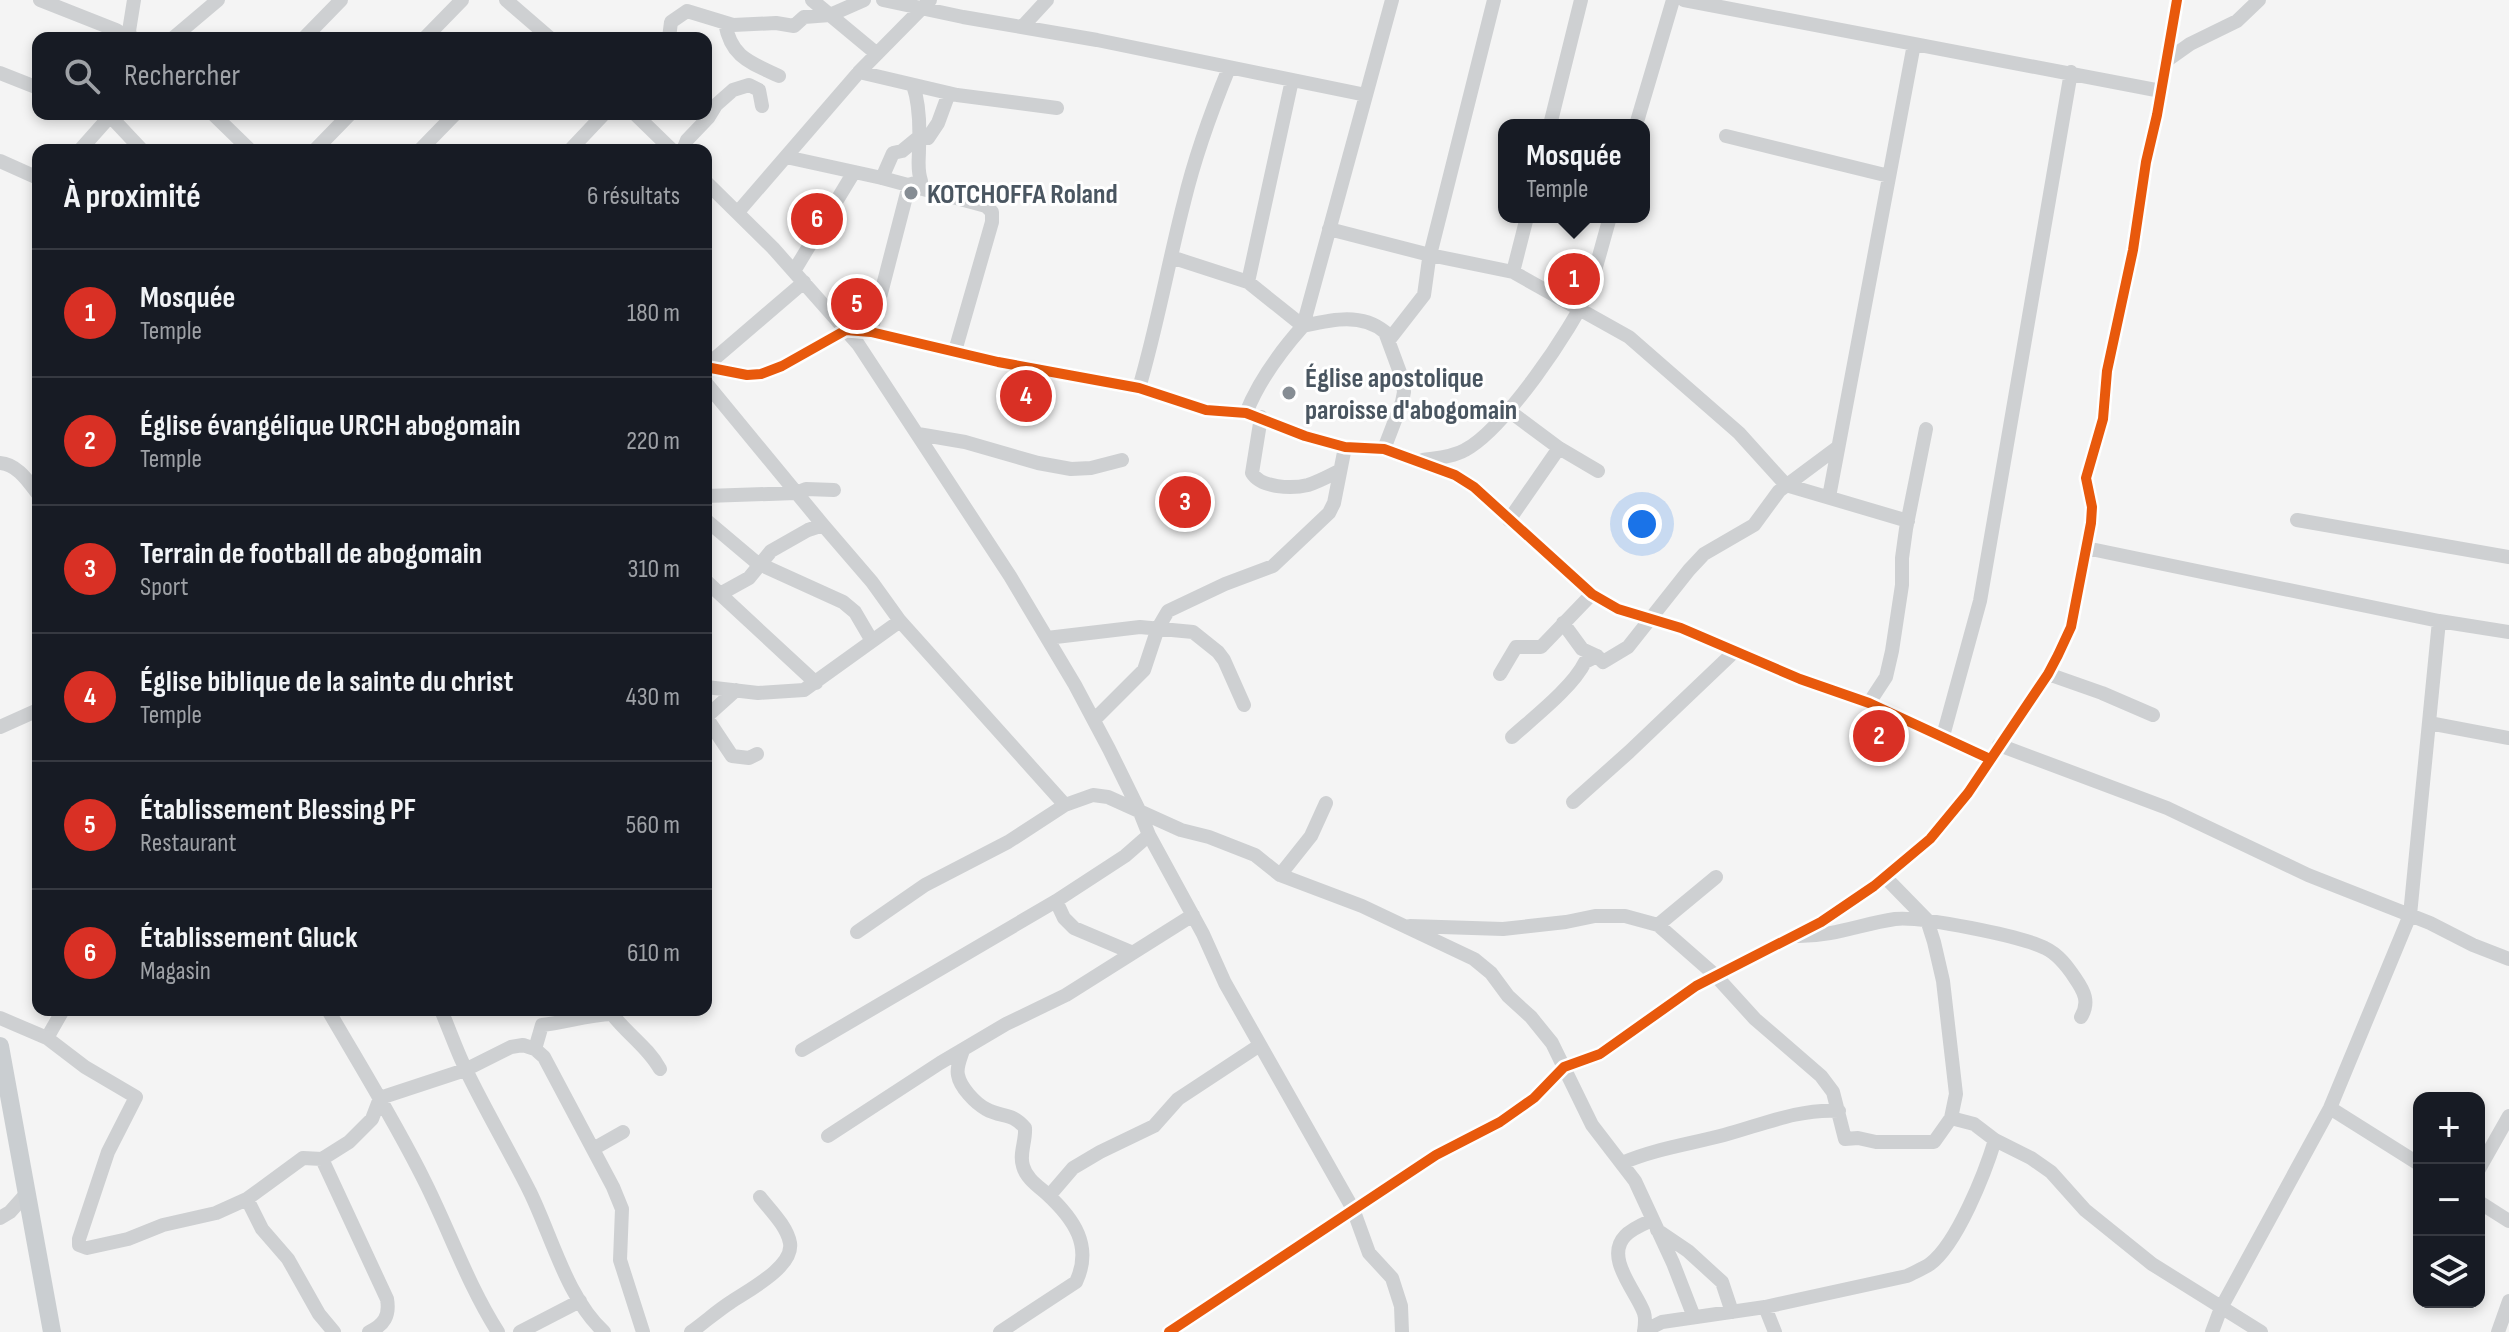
<!DOCTYPE html>
<html lang="fr">
<meta charset="utf-8">
<style>
body{margin:0;font-family:"Sofia Sans Condensed",sans-serif;background:#20242c;color:#f1f3f6}
.controls{position:absolute;right:24px;bottom:24px;display:grid;overflow:hidden;border-radius:16px;box-shadow:0 4px 12px #0003}
.controls button{width:72px;height:72px;display:grid;place-items:center;padding:0;border:0;border-bottom:2px solid #363941;background:#171b24;color:#f1f3f6;font:40px sans-serif}
.you{position:absolute;left:1642px;top:524px;width:28px;height:28px;margin:-20px;border:6px solid #fff;border-radius:50%;background:#1a73e8;box-shadow:0 0 0 12px #1a73e833}
.badge{display:grid;place-items:center;width:52px;height:52px;border-radius:50%;background:#d93025;color:#fff;font-size:26px;font-weight:700}
.pin{position:absolute;translate:-50% -50%;border:4px solid #fff;box-shadow:0 2px 8px #0006}
.popup{position:absolute;left:1498px;top:119px;width:152px;height:104px;box-sizing:border-box;display:grid;place-content:center;border-radius:16px;background:#171b24;filter:drop-shadow(0 2px 6px #0005);font-size:26px;white-space:nowrap;color:#9ea1a6}
.popup b{font-size:30px;color:#f1f3f6}
.popup::after{content:'';position:absolute;left:50%;top:100%;margin-left:-16px;border:16px solid transparent;border-top-color:#171b24}
.list{margin:0;padding:0;list-style:none}
h2{display:flex;justify-content:space-between;align-items:center;height:104px;margin:0;padding:0 32px;font-size:34px}
h2 small{font-size:26px;font-weight:400;color:#9ea1a6}
.list li{display:grid;grid-template-columns:52px 1fr auto;gap:24px;align-items:center;box-sizing:border-box;height:128px;padding:0 32px;border-top:2px solid #363941}
.list b{display:block;font-size:30px;white-space:nowrap}
.list p{margin:0;font-size:26px;white-space:nowrap;color:#9ea1a6}
.list em{font-size:26px;font-style:normal;color:#9ea1a6}
.icon{flex:none;width:44px;height:44px;fill:none;stroke:currentColor;stroke-width:2;stroke-linecap:round;stroke-linejoin:round}
.map{position:relative;flex:none;width:2509px;height:1332px;overflow:hidden}
.search{position:absolute;background:#171b24;box-shadow:0 4px 12px #0003;left:32px;top:32px;width:680px;height:88px;display:flex;align-items:center;gap:20px;box-sizing:border-box;padding:0 28px;border-radius:16px;color:#9ea1a6;font-size:30px}
.panel{position:absolute;background:#171b24;box-shadow:0 4px 12px #0003;left:32px;top:144px;width:680px;height:872px;border-radius:16px}
.map>svg:first-child{display:block}
</style>
<div class="map">
<svg width="2509" height="1332" viewBox="0 0 2509 1332">
<rect width="100%" height="100%" fill="#f4f4f4"/>
<g fill="none" stroke-linecap="round" stroke-linejoin="round">
<path stroke="#ced0d2" stroke-width="14" d="M40,0l76,30 13,8
M506,0l44,38
M812,0l65,54
M883,0l80,17 134,23 269,55
M1684,0l477,91
M725,23c6,34 24,39 54,53
M1023,26l24,-26
M131,38l-2,-7 5,-31
M173,38l45,-38
M304,38l37,-38
M425,38l37,-38
M669,38l2,-16 16,-11 46,14 43,-2 18,3 10,-9 26,-2 34,-15
M2166,61l24,-17 47,-23 22,-21
M859,72l98,23 100,13
M0,73l38,15
M213,114l37,36
M635,114l37,36
M111,117l31,33
M1550,125l31,-125
M1636,125l37,-125
M1726,136l163,40
M80,150l32,-36
M315,150l35,-36
M420,150l35,-36
M570,150l34,-36
M683,150l4,-10 21,-22 8,-13 17,-15 16,-5 10,5 3,16
M786,157l96,21 104,28 6,6v10l-37,129
M0,161l38,17
M882,178l11,-25 9,-2 17,-14 9,1 10,-15 11,-30
M706,182l67,66 85,96 152,232 65,109 34,64 30,61 10,25 54,99 22,49 128,226 16,44 23,25 9,28 1,26
M909,185l12,-4c-4,-12 -2,-20 -2,-32 1,-21 1,-44 -6,-64
M738,212l121,-140 71,-72
M1329,229l101,26 83,17 116,65 110,96 47,52 122,36
M1171,257l77,25 55,44 89,-326
M794,271l60,-99
M1513,272l14,-55
M1248,282l44,-202
M871,332l38,-147
M1389,340l35,-45 5,-36 65,-259
M706,366l98,-84
M706,367l41,8 14,-1 21,-8 64,-36 25,2 127,30 141,26 67,22 40,3 59,23 40,11 39,2 71,26 19,12 118,107 26,15 63,19 119,51 69,24 121,56
M706,383l117,142 49,57 28,39 165,184
M1139,388c18,-61 29,-124 45,-186 11,-46 27,-90 45,-134
M1508,410l51,38 39,23
M1246,413c13,-33 33,-60 57,-87 27,-6 58,-14 82,6l17,46 2,14 -2,10 -18,47
M1261,417l-9,56c9,15 40,16 56,12 10,-3 21,-9 31,-14
M918,434l47,8 73,21 33,6 20,-1 31,-8
M1423,460c13,-2 30,-3 42,-10 38,-20 108,-121 124,-161 8,-23 14,-48 21,-72
M0,463c17,1 28,18 38,31
M706,496l90,-3 10,-4 28,1
M1829,497l85,-453
M706,520l51,43 86,39 12,10 17,29
M1509,520l50,-72
M2297,520l212,37
M2086,548l353,73 70,11
M706,581l110,102
M720,594l29,-16 22,-27 37,-21 15,-5
M1563,623l19,26 15,7 6,6 25,-15 61,-77 15,-16 50,-29 25,-34 59,-44
M1047,638l93,-11 53,5 25,20 6,8 20,45
M1500,674l16,-27h25l51,-53
M2048,674l54,19 51,22
M706,687l52,6 46,-3 96,-69
M1869,703l17,-26 6,-26 10,-66v-27l4,-29 20,-100
M706,717l26,39 17,2 8,-4
M706,717l30,-27
M1094,720l50,-50 14,-42 10,-17 57,-27 48,-18 56,-53 5,-10 11,-56
M2429,723l80,15
M0,727l38,-17
M1943,736l37,-135 91,-529
M1512,737c21,-19 61,-50 73,-75l12,-6
M1999,745l168,63 141,67 122,48 43,22 36,14
M1573,802l56,-50 106,-101
M1280,875l31,-39 15,-33
M1885,877l42,43 7,22 9,39 13,113 -5,24 23,6 21,16 36,18 20,14 34,38 67,54 109,68
M1056,901l8,17 10,10 59,25
M1658,925l58,-48
M1410,926l93,3 63,-7 29,-6h30l33,9 57,50 40,44 66,57 12,16 12,47 13,-1 18,4h58l17,-24
M857,932l68,-47 83,-43 57,-37 28,-10 15,2 73,33 28,7 46,18 25,20 82,31 112,53 17,14 17,23 23,21 21,26 40,82 43,56 38,82 21,54
M1799,936c36,0 62,-12 96,-17 26,-3 126,17 150,29 13,6 22,18 30,30 9,13 15,24 6,39
M328,1010c33,57 68,113 97,172 25,50 43,103 73,150
M441,1010c9,21 16,42 26,62 20,41 43,80 63,120 22,45 37,106 74,140
M0,1018l47,20 38,29 51,30 -28,55 -29,87v6l8,3 41,-9 35,-14 53,-12 31,-14 56,-41 19,1 27,-17 23,-23 8,-21 85,-28 46,-23 12,-2 12,4 9,8 69,130 9,22 -2,51 23,72
M47,1038l16,-28
M535,1049l7,-24c24,-3 46,-10 70,-11 15,20 36,33 48,55
M802,1050l254,-149 69,-45 24,-21
M963,1050c-2,7 -7,17 -5,25 2,12 17,28 28,34 16,9 26,3 39,19 1,13 -6,26 -2,38 3,12 15,20 24,28 27,25 46,52 29,88l-76,50
M2330,1108l89,56
M828,1136l112,-73 66,-39 60,-29 127,-80
M593,1149l30,-17
M322,1159l65,140c3,17 -3,26 -18,33
M1622,1163c32,-14 68,-19 102,-28 37,-10 76,-27 115,-24
M2479,1169l30,-53
M1049,1196l24,-28 27,-16 54,-26 24,-27 82,-54
M247,1199l15,30 26,30 31,55 15,18
M2479,1202l30,19
M0,1218l10,-6 17,-19
M1657,1230l31,21 34,31 10,30
M1765,1307l10,25
M1644,1331l18,-9 103,-15 142,-31c7,-4 16,-7 23,-12 27,-20 55,-91 65,-124
M520,1332l60,-31
M691,1332c14,-10 26,-21 40,-30 16,-11 63,-35 59,-59 -3,-17 -20,-33 -30,-46
M1169,1332l267,-177 64,-33 34,-24 30,-31 36,-13 96,-68 125,-64 53,-36 56,-47 38,-46 80,-119 10,-19 13,-28 20,-104 1,-16 -6,-29 17,-59 4,-48 26,-121 13,-88 11,-47 20,-115
M1644,1332c1,-7 2,-13 0,-19 -7,-21 -40,-55 -19,-77 6,-7 18,-12 27,-16
M2212,1332l9,-24 109,-200 80,-193 29,-294
M2498,1332l11,-31"/>
<path stroke="#caced1" stroke-width="18" d="M0,1046l52,286"/>
<g stroke="#fff" stroke-width="15">
<path id="cycleway" d="M706,367l41,8 14,-1 21,-8 64,-36 25,2 127,30 141,26 67,22 40,3 59,23 40,11 39,2 71,26 19,12 118,107 26,15 63,19 119,51 69,24 121,56
M1169,1332l267,-177 64,-33 34,-24 30,-31 36,-13 96,-68 125,-64 53,-36 56,-47 38,-46 80,-119 10,-19 13,-28 20,-104 1,-16 -6,-29 17,-59 4,-48 26,-121 13,-88 11,-47 20,-115"/>
</g>
<use href="#cycleway" stroke="#e8590c" stroke-width="10"/>
</g>
<g fill="#868d94" stroke="#fff" stroke-width="3">
<circle cx="911" cy="193" r="8"/>
<circle cx="1289" cy="393" r="8"/>
</g>
<g text-anchor="middle" stroke-width="6" stroke-linejoin="round" paint-order="stroke">
<g font-size="28" font-weight="bold" fill="#4a5661" stroke="#fff" text-anchor="start">
<text x="927" y="203">KOTCHOFFA Roland</text>
<text x="1305" y="387">Église apostolique<tspan x="1305" dy="32">paroisse d'abogomain</tspan></text>
</g>
</g>
</svg>
<div class="controls">
<button>+</button>
<button>−</button>
<button><svg class="icon" aria-label="layers" viewBox="0 0 24 24"><path d="M12 4l9 5-9 5-9-5zM3 14l9 5 9-5"/></svg></button>
</div>
<div class="you"></div>
<div class="pin badge" style="left:1574px;top:279px">1</div>
<div class="popup"><b>Mosquée</b>Temple</div>
<div class="pin badge" style="left:1879px;top:736px">2</div>
<div class="pin badge" style="left:1185px;top:502px">3</div>
<div class="pin badge" style="left:1026px;top:396px">4</div>
<div class="pin badge" style="left:857px;top:304px">5</div>
<div class="pin badge" style="left:817px;top:219px">6</div>
<div class="search"><svg class="icon" aria-label="search" viewBox="0 0 24 24"><circle cx="10" cy="10" r="6"/><path d="M15 15l6 6"/></svg>Rechercher</div>
<section class="panel">
<h2>À proximité<small>6 résultats</small></h2>
<ul class="list">
<li><span class="badge">1</span><div><b>Mosquée</b><p>Temple</p></div><em>180 m</em></li>
<li><span class="badge">2</span><div><b>Église évangélique URCH abogomain</b><p>Temple</p></div><em>220 m</em></li>
<li><span class="badge">3</span><div><b>Terrain de football de abogomain</b><p>Sport</p></div><em>310 m</em></li>
<li><span class="badge">4</span><div><b>Église biblique de la sainte du christ</b><p>Temple</p></div><em>430 m</em></li>
<li><span class="badge">5</span><div><b>Établissement Blessing PF</b><p>Restaurant</p></div><em>560 m</em></li>
<li><span class="badge">6</span><div><b>Établissement Gluck</b><p>Magasin</p></div><em>610 m</em></li>
</ul>
</section>
</div>
